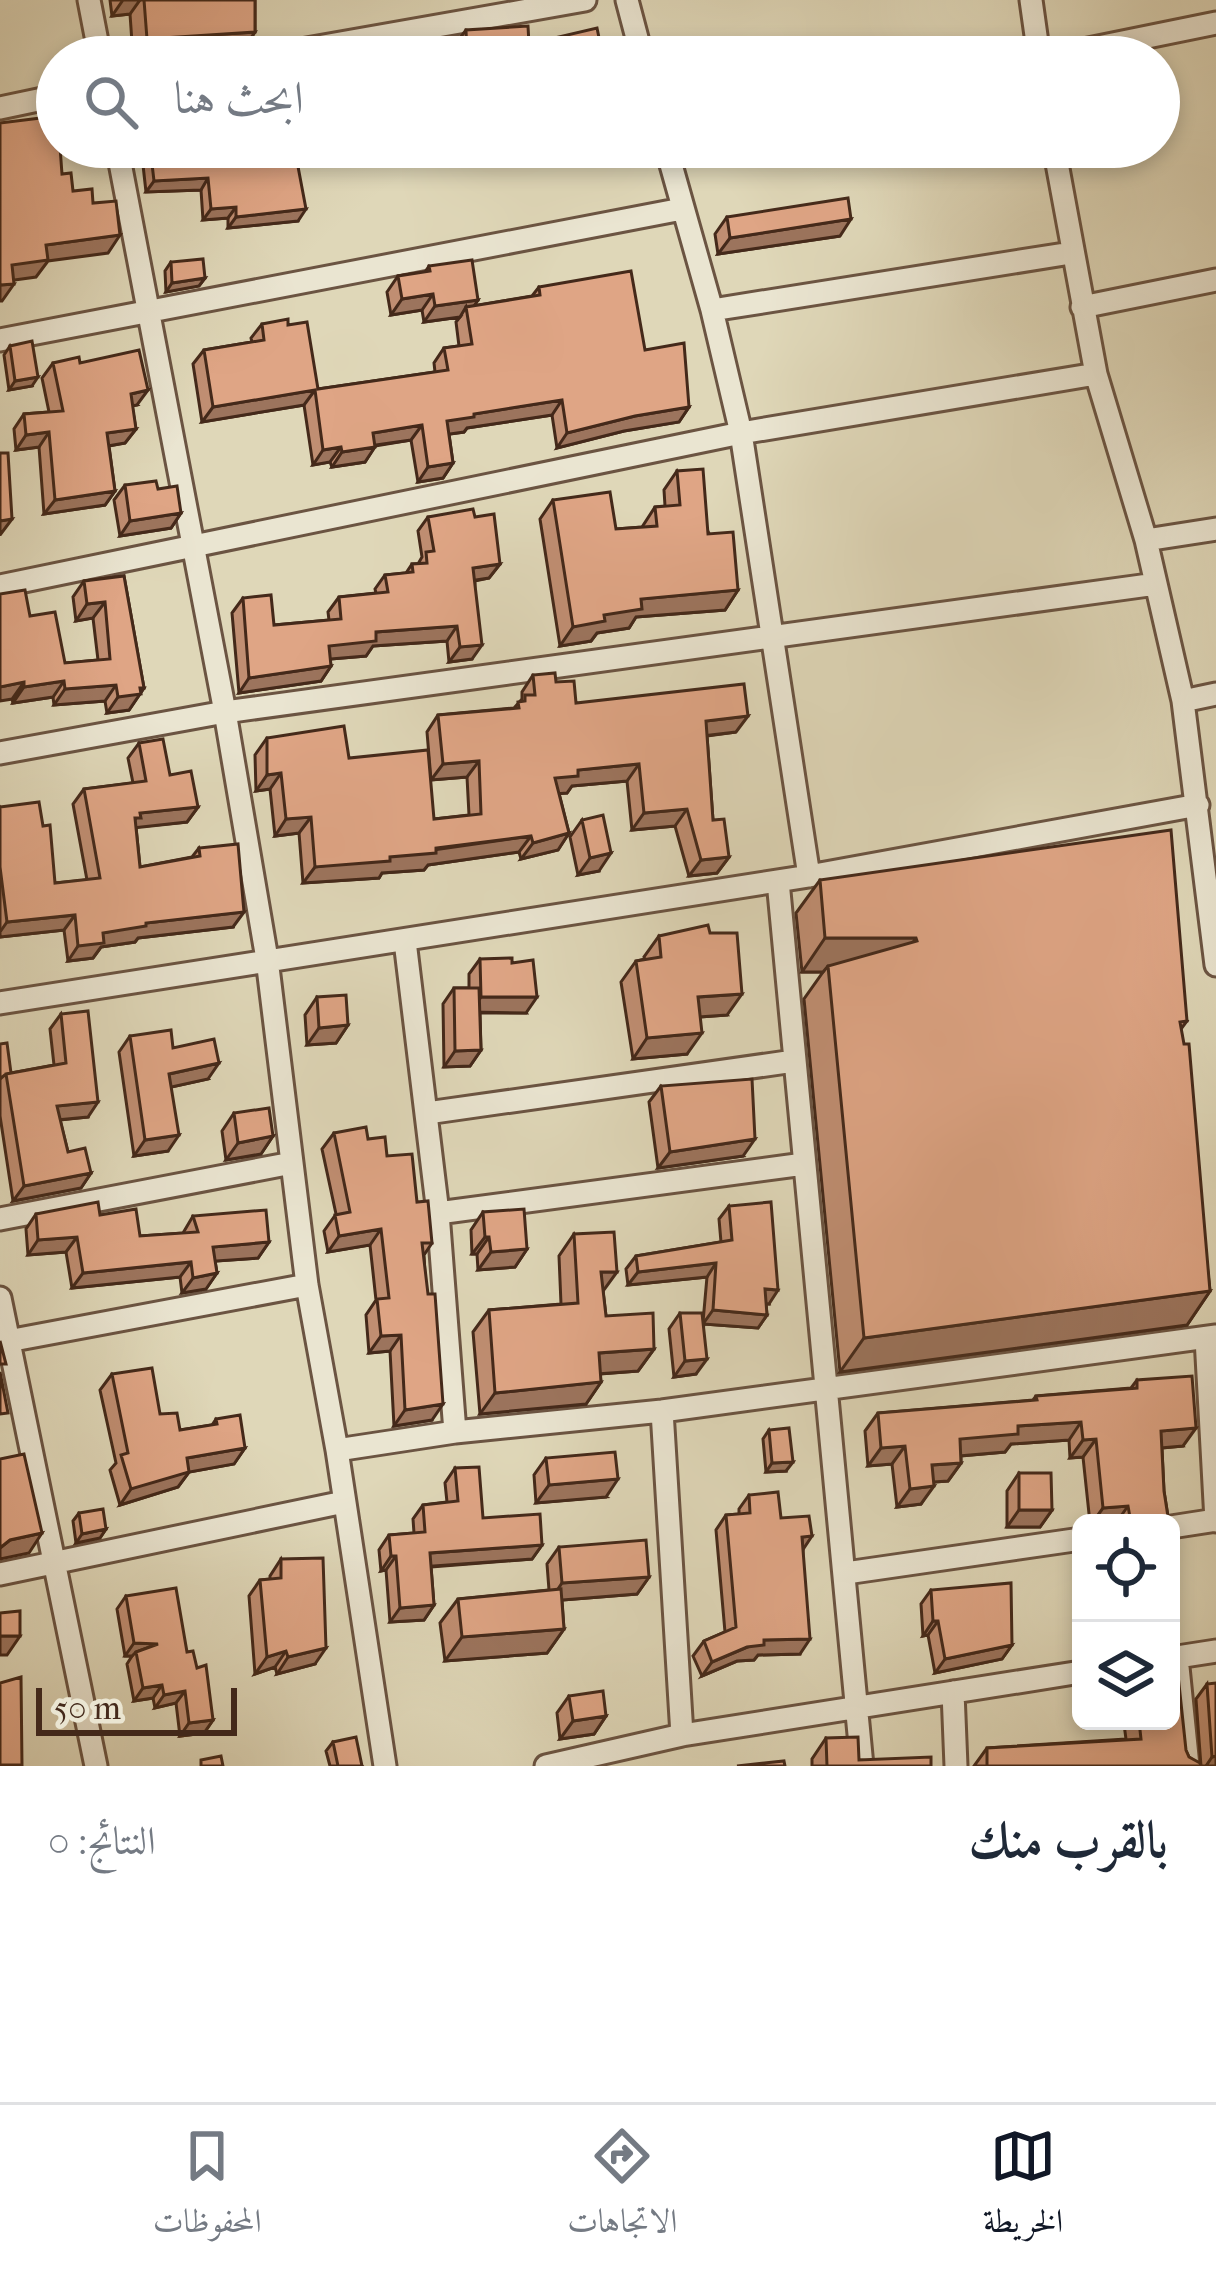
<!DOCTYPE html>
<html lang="ar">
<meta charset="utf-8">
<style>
body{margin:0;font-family:"IM FELL French Canon",Amiri,serif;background:#f2f2f3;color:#1f2937;direction:rtl}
.controls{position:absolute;right:36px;bottom:36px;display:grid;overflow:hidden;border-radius:18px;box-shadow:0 6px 18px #0003}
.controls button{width:108px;height:108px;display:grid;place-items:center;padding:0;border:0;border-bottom:3px solid #e0e1e3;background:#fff;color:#1f2937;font:60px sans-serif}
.scale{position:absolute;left:36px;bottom:30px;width:201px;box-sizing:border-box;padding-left:12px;border:6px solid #44291a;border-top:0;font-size:33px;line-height:42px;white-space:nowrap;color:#44291a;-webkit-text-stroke:9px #eae5d1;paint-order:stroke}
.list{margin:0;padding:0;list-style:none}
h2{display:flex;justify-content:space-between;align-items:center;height:156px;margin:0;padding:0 48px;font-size:51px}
h2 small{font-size:39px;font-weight:400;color:#747a83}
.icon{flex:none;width:66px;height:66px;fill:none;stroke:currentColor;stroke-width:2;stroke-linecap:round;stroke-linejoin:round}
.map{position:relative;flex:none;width:1216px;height:1766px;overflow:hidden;direction:ltr}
.search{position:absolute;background:#fff;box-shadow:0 6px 18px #0003;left:36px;right:36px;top:36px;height:132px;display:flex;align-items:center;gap:30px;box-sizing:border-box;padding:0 42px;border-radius:66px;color:#747a83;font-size:45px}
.sheet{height:336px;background:#fff}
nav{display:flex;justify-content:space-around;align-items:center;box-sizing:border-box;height:168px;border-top:3px solid #e0e1e3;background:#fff;font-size:33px;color:#747a83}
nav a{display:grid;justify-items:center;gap:6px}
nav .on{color:#111827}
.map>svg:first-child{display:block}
</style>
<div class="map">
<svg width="1216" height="1766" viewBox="0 0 1216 1766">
<rect width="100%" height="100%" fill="#dfd7b8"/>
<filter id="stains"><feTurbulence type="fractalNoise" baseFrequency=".00167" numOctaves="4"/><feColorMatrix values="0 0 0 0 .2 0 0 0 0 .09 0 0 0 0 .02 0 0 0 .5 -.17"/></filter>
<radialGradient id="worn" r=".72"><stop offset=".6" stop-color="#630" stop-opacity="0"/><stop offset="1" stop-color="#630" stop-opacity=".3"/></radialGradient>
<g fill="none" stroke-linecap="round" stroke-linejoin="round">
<g stroke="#6b5442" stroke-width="27">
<path id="street" d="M89,0l11,57
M627,0l15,57
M1031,0l8,57
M261,57l324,-57
M1049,57l167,-34
M0,108l57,-12
M117,147l108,565 42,247 40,326 30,165 48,316
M666,147l46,163 29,123 68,443
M1054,147l42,227 50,166 37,161 33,264
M1082,307l134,-27
M712,310l359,-57
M0,340l682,-131
M1146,540l70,-11
M0,586l741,-153 355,-59
M1183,701l33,-7
M0,753l225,-41 931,-128
M778,881l84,885
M405,941l33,272 17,219
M0,1003l809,-127 389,-71
M427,1113l367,-52
M438,1213l366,-49
M0,1219l292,-56
M0,1298l96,468
M1206,1338l10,183
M8,1341l299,-56
M662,1411l20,324
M337,1450l118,-18 207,-21 554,-75
M1171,1527l45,-7
M846,1573l235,-34
M0,1574l344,-72
M1177,1657l11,109
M1171,1658l45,-7
M953,1692l3,74
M546,1766l136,-31 399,-63"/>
</g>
<use href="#street" stroke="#eae5d1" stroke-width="21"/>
</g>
<path fill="#c08e72" stroke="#44291a" stroke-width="3" d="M110,0h145v32l-14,20 -108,5 -3,-43 -18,2z
M466,30l63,14 74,13h-148l-1,-11z
M141,147h190v3l-8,12 -25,3v56l-70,7v-10l-25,2 -2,-30 -55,2z
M727,217l113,19 -122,18 -3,-20z
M171,262l34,16 -6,8 -33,6 -1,-21z
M429,266l49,34 -4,6 58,-10 7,-9 106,63 44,57 -10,15 -55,9 -67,17 -5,-33 -85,13 -3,4 -15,2 4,29 -10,15 -25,4 -7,-42 -36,6 -10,16 -33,5 -2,-5 -17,3 -9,-60 -102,17 -9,-58 11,-14 48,-8 -1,-4 11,-14 26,1 30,64 117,-17 -1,-9 10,-15 15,-2 -3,-24 4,-5 -36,5 -2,-12 -31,5 -4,-23 11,-16 27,-4z
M10,346l22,40 -23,4 -5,-35z
M53,363h27l57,42 -5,1 4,23 -11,14 -16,3 6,45 -10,14 -61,9 -5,-67 -23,3 -2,-21 10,-15 25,-2 -7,-34z
M677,471l61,119 -13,20 -89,7 -7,11 -32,5 -6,8 -31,5 -20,-127 13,-19 63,29 26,-2 13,-20 10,-1 -1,-16z
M125,485l33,4 23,24 -10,15 -51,8 -6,-36z
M428,517h47l25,47 -11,14 -14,3 -3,78 -23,3 -2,-21 -74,5 -7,10 -36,3 1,7 -10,15 -82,12 -7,-80 11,-15 31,27 55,-5 -1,-8 11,-15 37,-4 -1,-4 10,-14 21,-2 6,-9h6l4,-7 -4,-26z
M124,576l20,112 -15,22 -22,3 -2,-12 -51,4 -1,-8 -40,6 -1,-4 18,-83 35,47 33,-3 -5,-42 -17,3 -3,-24 11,-16z
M533,675l23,7 20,21 160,29 -29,4 6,84 16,37 -12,16 -28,3 -14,-50 -43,4 -5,-49 -55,5 -5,7h-8l10,40 -11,17 -37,9 -2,-7 -91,13 -4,5 -42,3 -3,5 -76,5 -4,-50 -24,3 -5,-47 -14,2 -1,-36 12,-17 82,20 85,61 35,-4 -2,-38 -36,3 -4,-48 11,-17 76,-7 8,-9v-7z
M139,743l59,64 -11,15 -51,5 4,40 52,-10 7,-9 34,79 -95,11 -3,4 -34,5 -8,11 -25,3 -4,-31 -64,7v-130l55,76 32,-3 -14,-76 11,-15 49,-6 -5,-25z
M582,820l17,51 -21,4 -8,-38z
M820,880l367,141 -6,8 29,262 -23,34 -347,47 -36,-373 19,-27h-21l-6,-59z
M659,936l68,79 -27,2 -13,37 -54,5 -12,-77 15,-21 9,-2 -1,-2z
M480,959l46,54h-46l1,37 -11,16 -26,1 -1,-63 11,-16h15v-14z
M317,997l31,28 -12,18 -29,2 -2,-30z
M61,1014l27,103 -28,3 8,32 23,21 -10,15 -68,13 -13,-85v-72l11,29 43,-8 -4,-36z
M130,1036l43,12 35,31 -37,8 -3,64 -34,5 -15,-104z
M661,1086l82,70 -85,12 -9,-66z
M234,1113l39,23 -12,18 -35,6 -4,-29z
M334,1133l34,6 19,17 30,46 15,41 -8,12 8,165 -38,6 -4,-75 -21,2 -3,-38 10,-15 -6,-55 -42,7 -4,-21 12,-17 -14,-65z
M729,1206l40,98h-3l1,11 -9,13 -54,-4 -8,50 -22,3 -5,-48 11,-16 23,9 4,-45 -79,8 -2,-16 10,-13 85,-14 -2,-23z
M483,1212l44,37 -12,18 -37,3 -1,-16h-5l-1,-24z
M36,1214l64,1 40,21 43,-3 10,-17 76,26 -11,16 -43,3 2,12 -11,16 -24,4 -2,-16 -108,11 -6,-36 -38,3 -2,-26z
M574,1234l29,57 3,25 48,33 -16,22 -38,3 1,8 -15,22 -106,10 -7,-82 16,-22 72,-6 -2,-48z
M112,1374l68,56 32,-5 4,-6 29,29 -11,16 -45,8 -11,15 -58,18 -10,-35 6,-7 -16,-73z
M1137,1380l46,66 -21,2 2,43 5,32h-79l-7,-66 -13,1 -1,-18 -58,4 -6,8 -44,4v7l-13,18 -14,1 -13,22 -24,3 -5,-43 -24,2 -3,-35 13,-18 155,-13 3,-4 95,-8z
M769,1430l17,41 -20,1 -3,-33z
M546,1458l60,39 -70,6 -2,-28z
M455,1468l28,50 59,27 -10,14 -101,8 3,38 -10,15 -34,2 -4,-52 -5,1 -2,-21 10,-15 25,-2 -1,-14 10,-14 24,-3 -2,-19z
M1019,1473l33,37 -12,17h-33v-36z
M749,1495l32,23 22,32 -3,104 -42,1 -4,5 -17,1 -35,15 -9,-20 11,-15 21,-9 -9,-102 10,-15 13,-1v-5z
M79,1513l27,16 -6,9 -24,5 -3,-22z
M559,1547l90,30 -12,17 -75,6 2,29 -17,24 -102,8 -5,-38 18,-24 91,-9 -2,-26z
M281,1559l34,105 -38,10 -2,-7 -20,7 -6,-78 11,-16 10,-1v-3z
M931,1590l81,55 -10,14 -67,14 -7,-38 -5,1 -2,-32z
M126,1596l61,56 26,68 -9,13 -24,3 -4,-33 -21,5 -2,-10 -19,3 -7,-37 5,-8h-7l-8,-47z
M1207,1684l9,82h-15l-5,-67z
M569,1696l37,20 -12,18 -34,5 -3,-26z
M1126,1721h45l18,36 12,9h-227l13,-18 139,-9 -2,-15z
M826,1738l33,22 72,6h-119v-7z
M333,1742l29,24h-32l-4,-15z"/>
<path fill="#9c745d" stroke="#44291a" stroke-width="3" d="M123,0h17l-10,14 -18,2z
M255,32l-14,20 -107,5 13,-18z
M331,150l-8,12 -35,5 8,-11z
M208,178l-7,12 -55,2 8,-11z
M236,207l-8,11 -25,2 8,-11z
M306,209l-8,12 -70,7 8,-11z
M851,219l-11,17 -122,18 12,-16z
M120,235l-12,18 -60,8 -12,16 -36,5 12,-17 34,-20z
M205,278l-6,8 -33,6 6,-9z
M14,284l-12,17h-2v-16z
M433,294l-11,16 -31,5 11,-16z
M478,300l-10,15 -2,-8 -6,10 -36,5 11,-16z
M38,377l-6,9 -23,4 6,-9z
M148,390l-11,15 -17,3 11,-14z
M315,390l-11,15 -102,17 11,-15z
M562,400l-10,15 -85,13 -3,4 -28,4 11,-15 27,-7z
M689,407l-10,15 -55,9 -67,17 10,-15 68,-17z
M422,425l-11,15 -49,7 11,-14z
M136,429l-11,14 -29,5 11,-15z
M49,432l-10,15 -23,3 10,-15z
M341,447l-11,15 -17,3 10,-15z
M375,447l-10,15 -33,5 10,-15z
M453,463l-10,15 -25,4 10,-15z
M115,491l-10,14 -61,9 11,-14z
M181,513l-10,15 -51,8 10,-15z
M12,519l-12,16v1v-15z
M500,564l-11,14 -26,4 10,-14z
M738,590l-13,20 -89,7 -7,11 -32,5 -6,8 -31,5 13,-19 68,-28z
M105,602l-12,16 -17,3 11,-17z
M457,626l-10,15 -74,5 -7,10 -47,4 10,-14 47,-14z
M482,645l-10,14 -23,3 11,-15z
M331,666l-10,15 -82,12 10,-15z
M64,681l-11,16 -40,6 11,-16z
M24,682l-12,17 -12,2v-14z
M116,685l-11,16 -51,4 11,-16z
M140,688h4l-15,22 -22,3 11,-16z
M748,716l-12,16 -42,5 12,-16z
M479,761l-12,16 -36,3 12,-16z
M639,764l-12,17 -55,5 -5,7 -24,2 12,-17 23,-8z
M281,773l-11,16 -14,2 11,-16z
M198,807l-11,15 -54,6 -9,6 16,-21z
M687,809l-12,17 -43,4 12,-17z
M311,817l-12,16 -24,3 11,-17z
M569,833l-11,17 -37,9 12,-16z
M531,836l-12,16 -91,13 -4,5 -42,3 -3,5 -76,5 12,-16z
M611,853l-12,18 -21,4 12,-17z
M729,857l-12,16 -28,3 12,-16z
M244,912l-11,15 -95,11 -3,4 -34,5 -8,11 -25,3 10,-15 25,-13 43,-10z
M75,915l-11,15 -64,7v-5l7,-10z
M825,938h91l-23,33 -65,-5 -5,6h-21z
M742,994l-15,21 -43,3 14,-21z
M481,997h56l-11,16 -56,-1z
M348,1025l-12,18 -29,2 12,-17z
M702,1033l-15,21 -54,5 14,-21z
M481,1050l-11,16 -26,1 11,-16z
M219,1063l-11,16 -50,11 11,-16z
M98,1102l-10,15 -42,4 11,-15z
M179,1135l-11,16 -34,5 11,-16z
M273,1136l-12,18 -35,6 12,-17z
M755,1139l-12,17 -85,12 12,-16z
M91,1173l-10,15 -68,13 11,-15z
M381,1229l-11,16 -42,7 11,-16z
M77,1237l-11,15 -38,3 10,-15z
M485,1237h4l-12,17h-5z
M269,1242l-11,16 -56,4 11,-15z
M527,1249l-12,18 -37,3 13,-18z
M191,1262l-11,15 -108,11 11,-15z
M716,1263l-9,14 -79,8 10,-13z
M601,1272h16l-16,22z
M217,1273l-11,16 -24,4 11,-15z
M765,1289l13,1 -9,14 -13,-1z
M1210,1291l-23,34 -347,47 24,-34z
M713,1310l54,5 -9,13 -55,-4z
M401,1335l-11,16 -21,2 12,-17z
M654,1349l-16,22 -55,4 16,-22z
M707,1359l-11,15 -22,3 11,-16z
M601,1382l-15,22 -106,10 15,-21z
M443,1404l-11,16 -38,6 11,-16z
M1081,1422l-12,18 -58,4 -6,8 -58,5 13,-18 58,-13z
M1196,1428l-13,18 -34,3 12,-18z
M1096,1439l-13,18 -13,1 13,-18z
M905,1446l-13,18 -24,2 13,-18z
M245,1448l-11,16 -45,8 -11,15 -58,18 11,-16 56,-31z
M793,1462l-7,9 -20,1 6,-9z
M961,1463l-13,18 -29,2 13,-18z
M618,1479l-12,18 -70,6 13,-18z
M934,1486l-13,18 -24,3 13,-18z
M1128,1506l-12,17h-24l11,-15z
M1019,1510h33l-12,17h-33z
M106,1529l-6,9 -24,5 6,-9z
M42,1533l-13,20 -29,6v-11l10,-8z
M812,1536l-10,15v-14z
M542,1545l-10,14 -112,8 10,-14z
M391,1556h5l-10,14 -5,1z
M649,1577l-12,17 -87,7 12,-18z
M434,1605l-10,15 -34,2 10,-14z
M933,1621h5l-10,14 -5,1z
M564,1629l-17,24 -102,8 17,-24z
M0,1636h20l-13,19h-7z
M810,1639l-10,15 -42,1 -4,5 -17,1 -35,15 10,-14 52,-22z
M134,1643l24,1 -22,8 -4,4h-7z
M1012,1645l-10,14 -67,14 10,-14z
M326,1648l-11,16 -38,10 11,-17z
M286,1651l-11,16 -20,7 12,-17z
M162,1685l-9,13 -19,3 9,-13z
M185,1691l-9,12 -21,5 9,-13z
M606,1716l-12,18 -34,5 13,-18z
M213,1720l-9,13 -24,3 9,-13z
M1216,1756v10h-10l6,-9z"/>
<path fill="#dfa585" stroke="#44291a" stroke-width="3" d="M144,0h111v32l-108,7z
M528,26l1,18 68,-16 6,29h-136l-1,-27z
M57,116v31h3l2,27 9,-1 2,18 19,-2 1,14 23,-2 4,34 -74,10 2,15 -36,5 2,19 -14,1v-162z
M150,147h181v3l-35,6 10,53 -70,8v-10l-25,2 -3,-31 -54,3z
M848,198l3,21 -121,19 -3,-21z
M203,259l2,19 -33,5 -1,-21z
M472,260l6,40 -43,6 -2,-12 -31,5 -4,-23 32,-5 -1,-5z
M631,271l14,79 39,-7 5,64 -54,9 -68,17 -5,-33 -88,14v3l-27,4 6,42 -25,4 -6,-42 -49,8 2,14 -33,5 -1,-5 -18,3 -8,-60 -102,17 -9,-57 60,-10 -2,-16 26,-5v6l19,-3 11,67 130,-19 -4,-22 28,-4 -6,-37 74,-12 -1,-8z
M32,341l6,36 -23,4 -5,-35z
M139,350l9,40 -17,4 5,35 -29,4 8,58 -60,9 -6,-68 -23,3 -2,-21 39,-3 -10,-48 26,-6 1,6z
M0,453h8l4,66 -12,2z
M703,469l5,65 25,-2 5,58 -97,9 1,10 -38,6 1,6 -32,6 -20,-127 57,-8 6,37 41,-3 -2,-19 25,-2 -3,-34z
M156,481l2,8 19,-3 4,27 -51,8 -5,-36z
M473,509l2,8 19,-3 6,50 -27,4 9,77 -22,2 -3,-21 -81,6v9l-47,5 2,20 -82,12 -6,-80 28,-3 3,30 67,-6 -2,-22 49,-5 -3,-17 28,-3 -1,-8 15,-1 -1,-11 8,-1 -6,-34z
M124,576l20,112h-4l1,6 -23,3 -2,-12 -51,4 -1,-8 -40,6v-5l-24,5v-93l25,-4 5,26 25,-4 10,51 45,-4 -5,-57 -18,2 -3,-23z
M555,673l1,9 18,-1 2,22 168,-19 4,32 -42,5 7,99 11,-1 5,38 -28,3 -14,-51 -43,4 -5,-49 -61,6v6l-23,2 14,55 -36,10 -2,-7 -95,12v5l-46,4v4l-75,6 -4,-50 -25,2 -5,-46 -14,2v-37l77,-12 5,32 79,-8 6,69 47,-5 -2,-53 -36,3 -5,-49 81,-7 -1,-6 7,-1v-6h10l-2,-20z
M163,739l7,36 21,-4 7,36 -58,6 1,5h-6l5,49 60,-11 -1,-8 39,-4 6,68 -98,11v3l-43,7 1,10 -26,3 -3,-31 -68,7 -7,-55v-60l39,-5 4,24 7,-1 5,58 45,-5 -16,-89 62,-8 -7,-38z
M603,815l8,38 -21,5 -8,-38z
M1171,830l16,191 -7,1 4,22h5l21,247 -346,47 -36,-372 89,-25 -1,-3h-91l-5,-58z
M708,925l2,8h27l5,61 -44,3 4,36 -55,5 -11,-77 25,-4 -2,-21z
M512,958v5l21,-3 4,37h-56l-1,-38z
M454,988h25l2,62 -26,1z
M346,995l2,30 -29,3 -2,-31z
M88,1011l10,91 -41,4 11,46 17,-4 6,25 -67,13 -18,-112 60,-11 -5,-49z
M171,1030l2,18 41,-9 5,24 -50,11 10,61 -34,5 -15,-104z
M7,1043l4,30 -5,1 -6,5v-35z
M752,1079l3,60 -85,13 -9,-66z
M269,1108l4,28 -35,7 -4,-30z
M366,1127l2,12 17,-2 2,19 25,-2 5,48 11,-1 4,42h-10l6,51h7l8,110 -38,6 -4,-75 -20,1 -4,-37 12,-1 -8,-69 -42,7 -4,-21 15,-3 -16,-79z
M98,1202l2,13 36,-6 4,27 58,-4 -5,-16 73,-6 3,32 -56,5 4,26 -24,5 -2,-16 -108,11 -6,-36 -39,3 -2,-26z
M771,1202l7,88 -13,-1 2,26 -54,-5 3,-47 -78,9 -2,-16 96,-16 -3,-34z
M524,1209l3,40 -36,3 -2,-15h-4l-2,-25z
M614,1232l3,40h-16l5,44 47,-3 1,36 -55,4 2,29 -106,11 -6,-83 89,-7 -4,-69z
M680,1313h22l5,46 -22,2z
M0,1341l6,23h-6z
M152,1368l8,46 17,-1 3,17 37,-6 -1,-5 24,-4 5,33 -58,10 2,14 -58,17 -10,-34 7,-2 -16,-79z
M0,1372l8,41 -8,1z
M1192,1376l4,52 -35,3 3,60 5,32h-38l-3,-17 -25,2 -7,-69 -13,1 -2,-18 -63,4v8l-58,5 1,24 -29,2 2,21 -24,3 -5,-43 -24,2 -3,-35 159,-13 -1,-4 101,-8v-8z
M789,1428l4,34 -21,1 -3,-33z
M615,1452l3,27 -69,6 -3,-27z
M24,1454l18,79 -32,7 -10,8v-89z
M479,1467l4,51 57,-4 2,31 -112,8 4,52 -34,3 -4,-52h-5l-2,-21 36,-3 -2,-27 35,-4 -3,-33z
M1019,1473h32l1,37h-33z
M778,1492l3,26 28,-2 3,20 -10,1 8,102 -46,1v5l-17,2 -35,15 -8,-21 32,-14 -10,-112 24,-2 -1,-18z
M103,1509l3,20 -24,5 -3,-21z
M646,1540l3,37 -87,6 -3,-36z
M323,1558l3,90 -38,9 -2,-6 -19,6 -7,-77 21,-2v-19z
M1011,1583l1,62 -67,14 -7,-38h-5l-2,-31z
M176,1588l11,64 6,-1 4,17 9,-3 7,55 -24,3 -4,-32 -21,4 -2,-10 -19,3 -7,-36 22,-8 -24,-1 -8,-47z
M561,1589l3,40 -102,8 -4,-38z
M20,1611v25h-20v-23z
M1178,1675l8,75 3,7 11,6 1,3h-214v-18l154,-9 -2,-18h32v-45z
M21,1677l1,88h-22v-82z
M1216,1683v73l-4,1 -5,-73z
M603,1691l3,25 -33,5 -4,-25z
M356,1737l6,29h-24l-5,-24z
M858,1737l1,23 72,-3v9h-104l-1,-28z
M221,1756l2,10h-22v-6z
M784,1761l1,5h-48z"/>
<rect width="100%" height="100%" filter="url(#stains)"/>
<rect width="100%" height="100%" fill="url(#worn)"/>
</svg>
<div class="controls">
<button><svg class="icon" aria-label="locate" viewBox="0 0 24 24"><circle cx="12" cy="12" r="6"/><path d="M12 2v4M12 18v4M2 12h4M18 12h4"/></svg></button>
<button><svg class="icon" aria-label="layers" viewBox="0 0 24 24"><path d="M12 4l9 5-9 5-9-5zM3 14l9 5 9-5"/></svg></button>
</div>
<div class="scale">50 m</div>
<div class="search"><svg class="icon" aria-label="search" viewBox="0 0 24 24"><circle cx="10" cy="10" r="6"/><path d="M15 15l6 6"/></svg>ابحث هنا</div>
</div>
<section class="sheet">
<h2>بالقرب منك<small>النتائج: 0</small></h2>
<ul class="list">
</ul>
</section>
<nav>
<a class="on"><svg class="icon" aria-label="map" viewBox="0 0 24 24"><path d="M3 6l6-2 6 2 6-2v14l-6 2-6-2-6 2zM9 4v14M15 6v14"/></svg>الخريطة</a>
<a><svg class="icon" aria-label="directions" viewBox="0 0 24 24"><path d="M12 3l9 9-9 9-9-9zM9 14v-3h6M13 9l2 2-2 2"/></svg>الاتجاهات</a>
<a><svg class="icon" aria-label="saved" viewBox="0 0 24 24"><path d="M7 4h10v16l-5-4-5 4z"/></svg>المحفوظات</a>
</nav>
